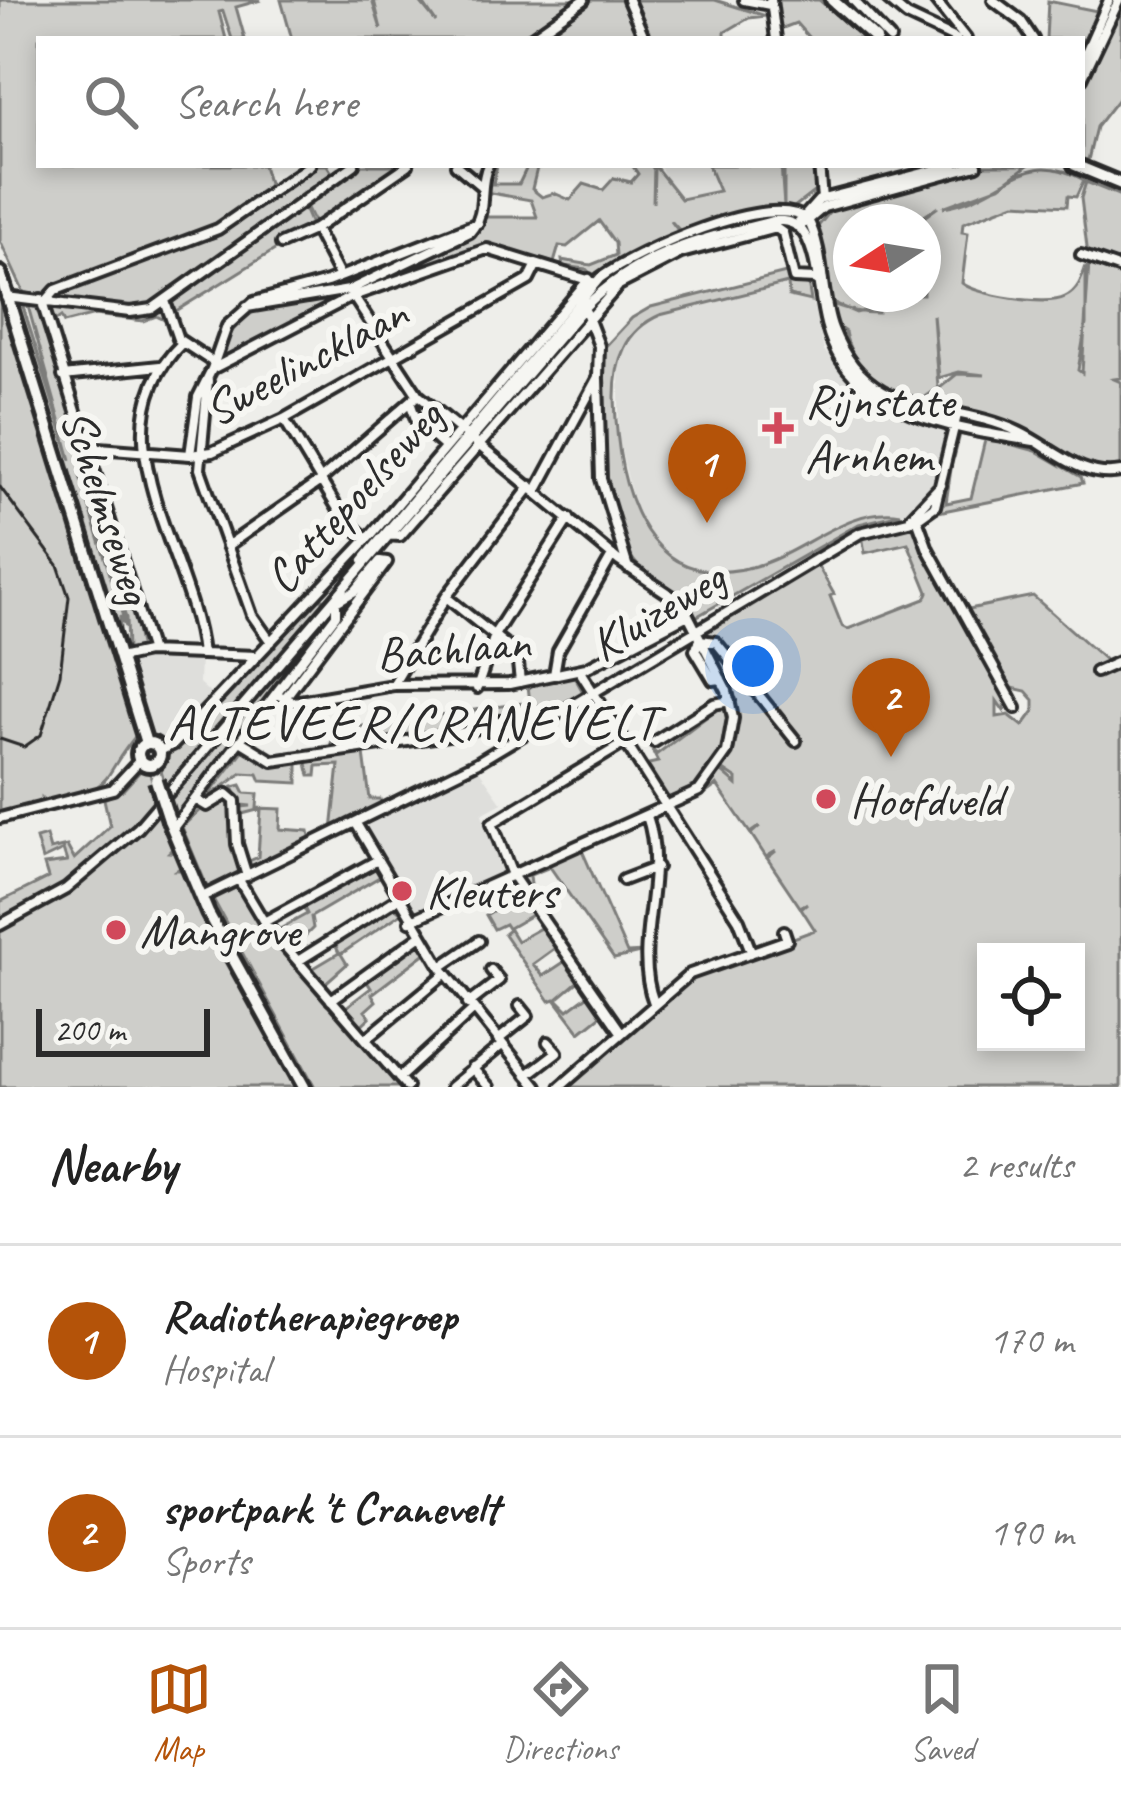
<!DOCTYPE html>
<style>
body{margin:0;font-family:Caveat,sans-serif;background:#f6f6f6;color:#222}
.controls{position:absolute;right:36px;bottom:36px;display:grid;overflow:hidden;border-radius:0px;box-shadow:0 6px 18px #0003}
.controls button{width:108px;height:108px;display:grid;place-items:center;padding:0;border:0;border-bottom:3px solid #e0e0e0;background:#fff;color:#222;font:60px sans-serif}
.compass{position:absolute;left:833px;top:204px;width:108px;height:108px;border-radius:50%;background:#fff;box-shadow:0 6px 18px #0003;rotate:258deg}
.scale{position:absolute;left:36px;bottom:30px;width:174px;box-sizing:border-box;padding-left:12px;border:6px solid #2b2b2b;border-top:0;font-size:33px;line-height:42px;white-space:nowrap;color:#2b2b2b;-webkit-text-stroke:9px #f6f6f2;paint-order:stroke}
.you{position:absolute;left:753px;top:666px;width:42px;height:42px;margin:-30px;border:9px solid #fff;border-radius:50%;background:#1a73e8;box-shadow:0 0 0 18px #1a73e833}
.badge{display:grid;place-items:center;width:78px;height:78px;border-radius:50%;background:#b45309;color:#fff;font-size:39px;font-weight:700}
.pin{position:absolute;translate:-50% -99px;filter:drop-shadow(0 3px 6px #0008)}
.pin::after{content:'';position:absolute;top:63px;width:42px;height:36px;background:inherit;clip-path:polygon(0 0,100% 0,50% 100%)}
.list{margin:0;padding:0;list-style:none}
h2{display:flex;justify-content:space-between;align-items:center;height:156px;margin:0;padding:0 48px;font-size:51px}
h2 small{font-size:39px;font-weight:400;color:#767676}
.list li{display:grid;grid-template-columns:78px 1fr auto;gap:36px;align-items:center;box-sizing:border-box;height:192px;padding:0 48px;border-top:3px solid #e0e0e0}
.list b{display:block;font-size:45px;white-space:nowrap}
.list p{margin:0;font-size:39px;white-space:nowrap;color:#767676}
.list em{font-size:39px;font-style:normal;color:#767676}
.icon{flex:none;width:66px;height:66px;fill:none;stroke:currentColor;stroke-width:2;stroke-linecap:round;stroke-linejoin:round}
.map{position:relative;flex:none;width:1121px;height:1087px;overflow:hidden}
.search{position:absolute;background:#fff;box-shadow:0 6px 18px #0003;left:36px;right:36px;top:36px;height:132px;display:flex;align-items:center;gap:30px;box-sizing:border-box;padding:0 42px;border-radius:0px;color:#767676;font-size:45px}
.sheet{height:540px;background:#fff}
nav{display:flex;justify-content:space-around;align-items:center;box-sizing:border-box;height:168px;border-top:3px solid #e0e0e0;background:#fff;font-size:33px;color:#767676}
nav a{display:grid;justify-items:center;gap:6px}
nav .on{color:#b45309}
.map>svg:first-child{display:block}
</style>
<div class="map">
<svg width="1121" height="1087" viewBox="0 0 1121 1087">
<rect width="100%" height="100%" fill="#eeeeea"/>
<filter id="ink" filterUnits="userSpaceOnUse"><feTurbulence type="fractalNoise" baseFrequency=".00833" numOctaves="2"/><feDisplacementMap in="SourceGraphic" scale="24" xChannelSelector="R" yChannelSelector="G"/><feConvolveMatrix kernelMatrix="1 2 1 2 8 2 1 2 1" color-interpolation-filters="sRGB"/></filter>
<g filter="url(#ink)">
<path fill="#dededb" d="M659,165h49l11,26 -23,9 -19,-2z
M792,282l16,1 16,67 41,53 86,29 -11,47 -20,30 -82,17 -74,38 -37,8 -31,-1 -37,-22 -21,-27 -19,-81v-79l13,-36 43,-20z
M145,655l55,2 -1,26 15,14 -46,47 -16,-11 -23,-73z
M478,769l24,34 -20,11 20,59 -89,39 -47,-86z"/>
<path fill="#cececa" stroke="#7c7c7a" stroke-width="3" fill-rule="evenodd" d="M0,0h261l-25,7 9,32h-13l-9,-28 -4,1 7,27h-187v126h224l7,25 -71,45 -61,17 -93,44 -21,-3 -24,-52z
M281,0h91l9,29 -7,-29h44l18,22 -15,-22h158l-55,39h-232z
M590,0h36l16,39h-108z
M630,0h85l51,16 -17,2 -24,14v7h-78z
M775,0h44l17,15 -14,-15h5l43,39h-60l-14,-16 -21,8z
M1048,1l54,11 -20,42v-15h-36z
M1121,2v93l-25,32 -8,33 -6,-1v-76z
M314,165h13l7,11 -182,130 -19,3 -79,-11 117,-50 45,-11z
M358,165h48l-91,60 -10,-21z
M491,165h6l-4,19h26l9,-19h32l-23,3 -5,21 10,8 12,-4 16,7 14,-16 19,6 11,-12 17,4 7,-8 -6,-9h19l3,5 -1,33 1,-38 27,34 38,-8 -11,-26h73l3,41v-41h32l-1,26 -22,17 -111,25 -11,-12 9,12 -85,45 -9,-9 -23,-3 -1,-6 29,5 25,-10 -1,-12 -16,-22 -32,26 -8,-1 -5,17 -60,-17 -134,45 115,-60 11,-14h51l-6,-17 -46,-8z
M986,165h42l-28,21 -57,21c65,-10 78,-62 141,-27l-8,17 -8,-1 -1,10 -52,-3 -52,20 -1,9 6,1 -6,50c14,12 85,24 103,14 13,-6 17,-19 21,-31v58l-8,46 4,3 7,-111 32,9v107l-7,1 7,3v87l-34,-1 -53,-31 -114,-33 37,-30 28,1 -26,-3 -20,6 -6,-63 5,73 -21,15c-35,-10 -66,-38 -72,-71l-10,-7 -6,-22c21,7 27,10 49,10v-19h45v-72h-6l21,-15 -23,15h-64v72h24v14l-19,5 -30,-13 -11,-70 15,-18 -5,-2z
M1086,182l35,14v70l-33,-10 -7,-58z
M303,206l9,21 -136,84 1,7 -8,4 -13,-6 -13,5 -48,-6 -31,8 -3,-6 -10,7 -6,-20 103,10z
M790,272l5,11 13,-1 3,19 -22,-5 -1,-13 -128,32c-35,15 -45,46 -45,82 2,94 32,206 150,166 43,-15 87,-58 136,-49l-42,10 -165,94c-17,-29 -35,-28 -54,-50 -51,-56 -38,-148 -38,-218l30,-32 19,-11z
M0,295l139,437c-44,51 -16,52 -91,72l-6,-6v8l-42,10z
M344,295l1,1 -128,69c16,-63 67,-70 127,-70z
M26,299l12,5 93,292 10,55 -14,2 -1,-35 -46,-142 44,144 1,7 -5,-11v35l-106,-348 7,-3 50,160z
M960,431l76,20 45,26 2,6 -145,29 14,-50 -6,41 25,-5 14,-58 -25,-6 -6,24z
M907,525l10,2 90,169 -3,15 -7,-10v16l12,-2 14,11 11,-15v-11l-8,-9 -18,-4 -74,-132 35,54 64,-13 73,65 -1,6 16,-4v424h-557l128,-111 123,-46 -14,-22 6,-5 -7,4 -33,-49 9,-7 -10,6 -15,-23 9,-8 -10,7 -33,-48 -15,11 19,-25 16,14v-6l-15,-10c24,-47 6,-81 -15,-125l8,-6 -15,-6 115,-71 19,33 -4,2 12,30 6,3 77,-30 3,-7 -20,-49 -43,10 -3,-18zM986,952h90v90h-90z
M316,599h7v7l-156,185 -7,-23 10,-16z
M334,608l-154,209 -6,-3 -5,-16z
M574,676l9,16 -37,22 -12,-5 -74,22 -131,19 6,-20 195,-28 -2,-16z
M721,706l8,4c3,46 -22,75 -62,94l-27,-38 18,-4 -6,-12 5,4z
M440,739l-76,15 6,45h10l2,8 -50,24 7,-66 -22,1 -1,10h-6l-4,-17z
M245,748l26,15 27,-2v22l-37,-2 -3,-7 -16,-1 -37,27z
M142,769l8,5 9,26c-42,53 -101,90 -159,122v-20l48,-24 -4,-13 23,-3 -4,-12 -21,10 -6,-21 10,-3 4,14 17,-4 7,13 36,-33 -6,-27 19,-9z
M241,785l4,8 13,1 -1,14 24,1 -1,20 29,2 2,10 -62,26 -2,-5 11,-5 3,-48 -19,5 -1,-7 10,-1 -10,-1 -8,-18z
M225,797l10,9 -5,26 11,42 -33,15 -26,-62 21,-20z
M162,807l14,38 -7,7 9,1 5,13 -6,4h8l31,65 -4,11 12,4 77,137h-301v-160l83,-47z
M581,848l46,105 17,-1 -30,7 -64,-92 -20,8 1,10 -7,4 -6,-10z
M374,866l7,10 -70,41 2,11 -22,22 -23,-26 3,-4 7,10 29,-16 -6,-12z
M239,883l15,28 151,176h-90l-103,-190z
M521,893l14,20 -26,15 8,13 27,-15 14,20 -25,18 10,12 24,-16 14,19 -24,20 11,11 23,-17 13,20 -24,19 -25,-33 -5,2 -46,-67 5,-4 -4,-6 -11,5 -8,-14z
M392,905l10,8 -61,41 6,10 -25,22 -20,-25 10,8 27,-16 -6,-13z
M417,942l10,10 -55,42 4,7 -11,10 5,6 -12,11 -24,-28 11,8 26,-20 -7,-11z"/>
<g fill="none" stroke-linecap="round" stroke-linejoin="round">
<g stroke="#2b2b2b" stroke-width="16">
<path id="minor" d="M628,0l17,39
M744,0l26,5
M771,0l5,39
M853,0l37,39
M888,0l19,16 49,23
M935,0l31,39
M993,0l28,21 12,18
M529,39l55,-39
M1082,61l27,-61
M1082,78l37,-78
M456,165l25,21
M819,165l3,34
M808,220c17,32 12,75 25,109 36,94 114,69 186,103 34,16 63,48 102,40
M805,223l19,-16 153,-42
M796,226l23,-26 135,-35
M315,229l25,48
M281,244l34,-15 93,-64
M1081,255l40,14
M349,290l69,105 201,166 63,42 45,88 6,27 -6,34 -28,39 -289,130
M6,297l124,15 22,-3 202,-144
M41,299l110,353
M48,299l8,-9 162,-61 92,-64
M165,301l13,38 35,23
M247,307l102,-17 121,-58c19,-21 7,-43 18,-67
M182,343c-92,89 10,211 20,311
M212,369l15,-43 27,-24 73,-20 151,-59
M63,376l97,-10
M598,379l3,100 27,89
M208,381l-8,88 52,146 19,27
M410,402l7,20 28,25
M284,419l60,100 22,19
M86,447l104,8 22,-3 72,-33 245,-139 7,-14
M190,455l8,-58 14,-28 141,-73 134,-47 104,32
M537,490l61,-113 1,-31 -13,-34
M916,516l12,33 88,159
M911,517l30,-32
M388,535l12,1 219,-251 62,-32 95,-25 7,5 11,45 21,1
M227,546l89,-62 102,-89
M363,560l237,-282c36,-26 170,-88 208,-58
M446,597l71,57 3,28
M119,658l28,-6 110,4
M579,670l160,250 12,31
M1096,672l25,-11
M554,675l4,-24 54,-95
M721,679l-8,1 -18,-30 5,-10 16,2 80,99
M393,685l53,-88 85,-111
M477,688l19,-56 73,-114
M276,694l18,8 99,-17 116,-1 77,-16 102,-53
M284,699l103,-137 -7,-1 -25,30 -19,11
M242,742l31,19 188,-28 72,-22 11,9
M654,742l60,-38 16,-3
M160,751l14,-7 198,-210 217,-255
M197,800l10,6 20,-12 8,7 2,43 10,32
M647,816c22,63 -16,126 7,187
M0,818l113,-29 27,-29
M357,825l84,142 96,120
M173,828l163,-213v-13
M239,880l25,42 143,165
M623,880l34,-13
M202,897l274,-134 384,-230 57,-14 18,-13 22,-91
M264,922l112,-61
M0,925l66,-36 72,-61 446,-520c53,-55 116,-69 189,-87 12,-1 25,2 32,14 19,33 10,84 36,125 38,59 129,71 193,81
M298,961l99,-62
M441,967l38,-26
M331,1000l89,-64
M468,1004l31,-24 -8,-10
M621,1032l-109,-157 -20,-52 131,-79
M366,1039l80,-66
M498,1040l30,-24 -8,-10
M472,1068l17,19
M527,1075l30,-23 -9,-10
M399,1078l74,-68
M451,1087l51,-42
M560,1087l130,-113 97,-34 -3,-9"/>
</g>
<g stroke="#2b2b2b" stroke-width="20">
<path id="major" d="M832,0l44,39
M1075,165l46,19
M0,273l146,470
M138 754a11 11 0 1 1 22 0a11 11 0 1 1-22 0Z
M169,820l39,93 96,174"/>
</g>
<use href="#minor" stroke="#f6f6f2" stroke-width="8"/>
<use href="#major" stroke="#f6f6f2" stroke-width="10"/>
<path stroke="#2b2b2b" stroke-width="3" d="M0,487l58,78 11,32 -9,77 -19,61 -17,12 -24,-8"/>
<g stroke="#2b2b2b" stroke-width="20" stroke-linecap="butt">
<path id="major-bridge" d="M156,780l13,40"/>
</g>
<use href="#major-bridge" stroke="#f6f6f2" stroke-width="10"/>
</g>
</g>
<g fill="#d1495b" stroke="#f6f6f2" stroke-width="4.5">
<path d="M772 410h12v12h12v12h-12v12h-12v-12h-12v-12h12z"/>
<circle cx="826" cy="799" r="12"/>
<circle cx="402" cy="891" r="12"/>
<circle cx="116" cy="930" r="12"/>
</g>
<g text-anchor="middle" stroke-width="12" stroke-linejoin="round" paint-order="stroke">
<g font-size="48" fill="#2b2b2b" stroke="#f6f6f2">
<text transform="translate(305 360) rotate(-28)" y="17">Sweelincklaan</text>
<text transform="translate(353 496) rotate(-48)" y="17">Cattepoelseweg</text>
<text transform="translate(108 506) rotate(72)" y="17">Schelmseweg</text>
<text transform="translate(657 610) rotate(-31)" y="17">Kluizeweg</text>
<text transform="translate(453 647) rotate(-5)" y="17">Bachlaan</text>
</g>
<g font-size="48" fill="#2b2b2b" stroke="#f6f6f2" text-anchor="start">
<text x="805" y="417">Rijnstate<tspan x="805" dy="55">Arnhem</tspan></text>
<text x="850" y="816">Hoofdveld</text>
<text x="426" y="908">Kleuters</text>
<text x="140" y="947">Mangrove</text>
</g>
<g font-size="51" letter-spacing="3" fill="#2b2b2b" stroke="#f6f6f2">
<text x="414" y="739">ALTEVEER/CRANEVELT</text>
</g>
</g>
</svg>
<div class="controls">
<button><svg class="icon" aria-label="locate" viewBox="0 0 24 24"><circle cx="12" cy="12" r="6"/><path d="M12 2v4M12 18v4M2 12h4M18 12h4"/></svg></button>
</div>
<svg class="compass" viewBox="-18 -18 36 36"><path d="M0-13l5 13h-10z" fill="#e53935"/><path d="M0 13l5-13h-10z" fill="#767676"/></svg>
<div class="scale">200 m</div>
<div class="you"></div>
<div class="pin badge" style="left:707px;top:523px">1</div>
<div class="pin badge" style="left:891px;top:757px">2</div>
<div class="search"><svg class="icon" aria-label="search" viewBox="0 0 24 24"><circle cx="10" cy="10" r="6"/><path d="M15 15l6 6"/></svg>Search here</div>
</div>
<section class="sheet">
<h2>Nearby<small>2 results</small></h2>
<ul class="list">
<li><span class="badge">1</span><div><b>Radiotherapiegroep</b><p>Hospital</p></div><em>170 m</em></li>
<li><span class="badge">2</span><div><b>sportpark 't Cranevelt</b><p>Sports</p></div><em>190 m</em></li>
</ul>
</section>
<nav>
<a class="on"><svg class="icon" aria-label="map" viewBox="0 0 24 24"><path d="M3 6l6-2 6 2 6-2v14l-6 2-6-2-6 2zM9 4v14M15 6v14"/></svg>Map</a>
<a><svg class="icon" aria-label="directions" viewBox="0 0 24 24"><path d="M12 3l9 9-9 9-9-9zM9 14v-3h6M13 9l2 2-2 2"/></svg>Directions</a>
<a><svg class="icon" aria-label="saved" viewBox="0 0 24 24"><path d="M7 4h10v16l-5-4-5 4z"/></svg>Saved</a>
</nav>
